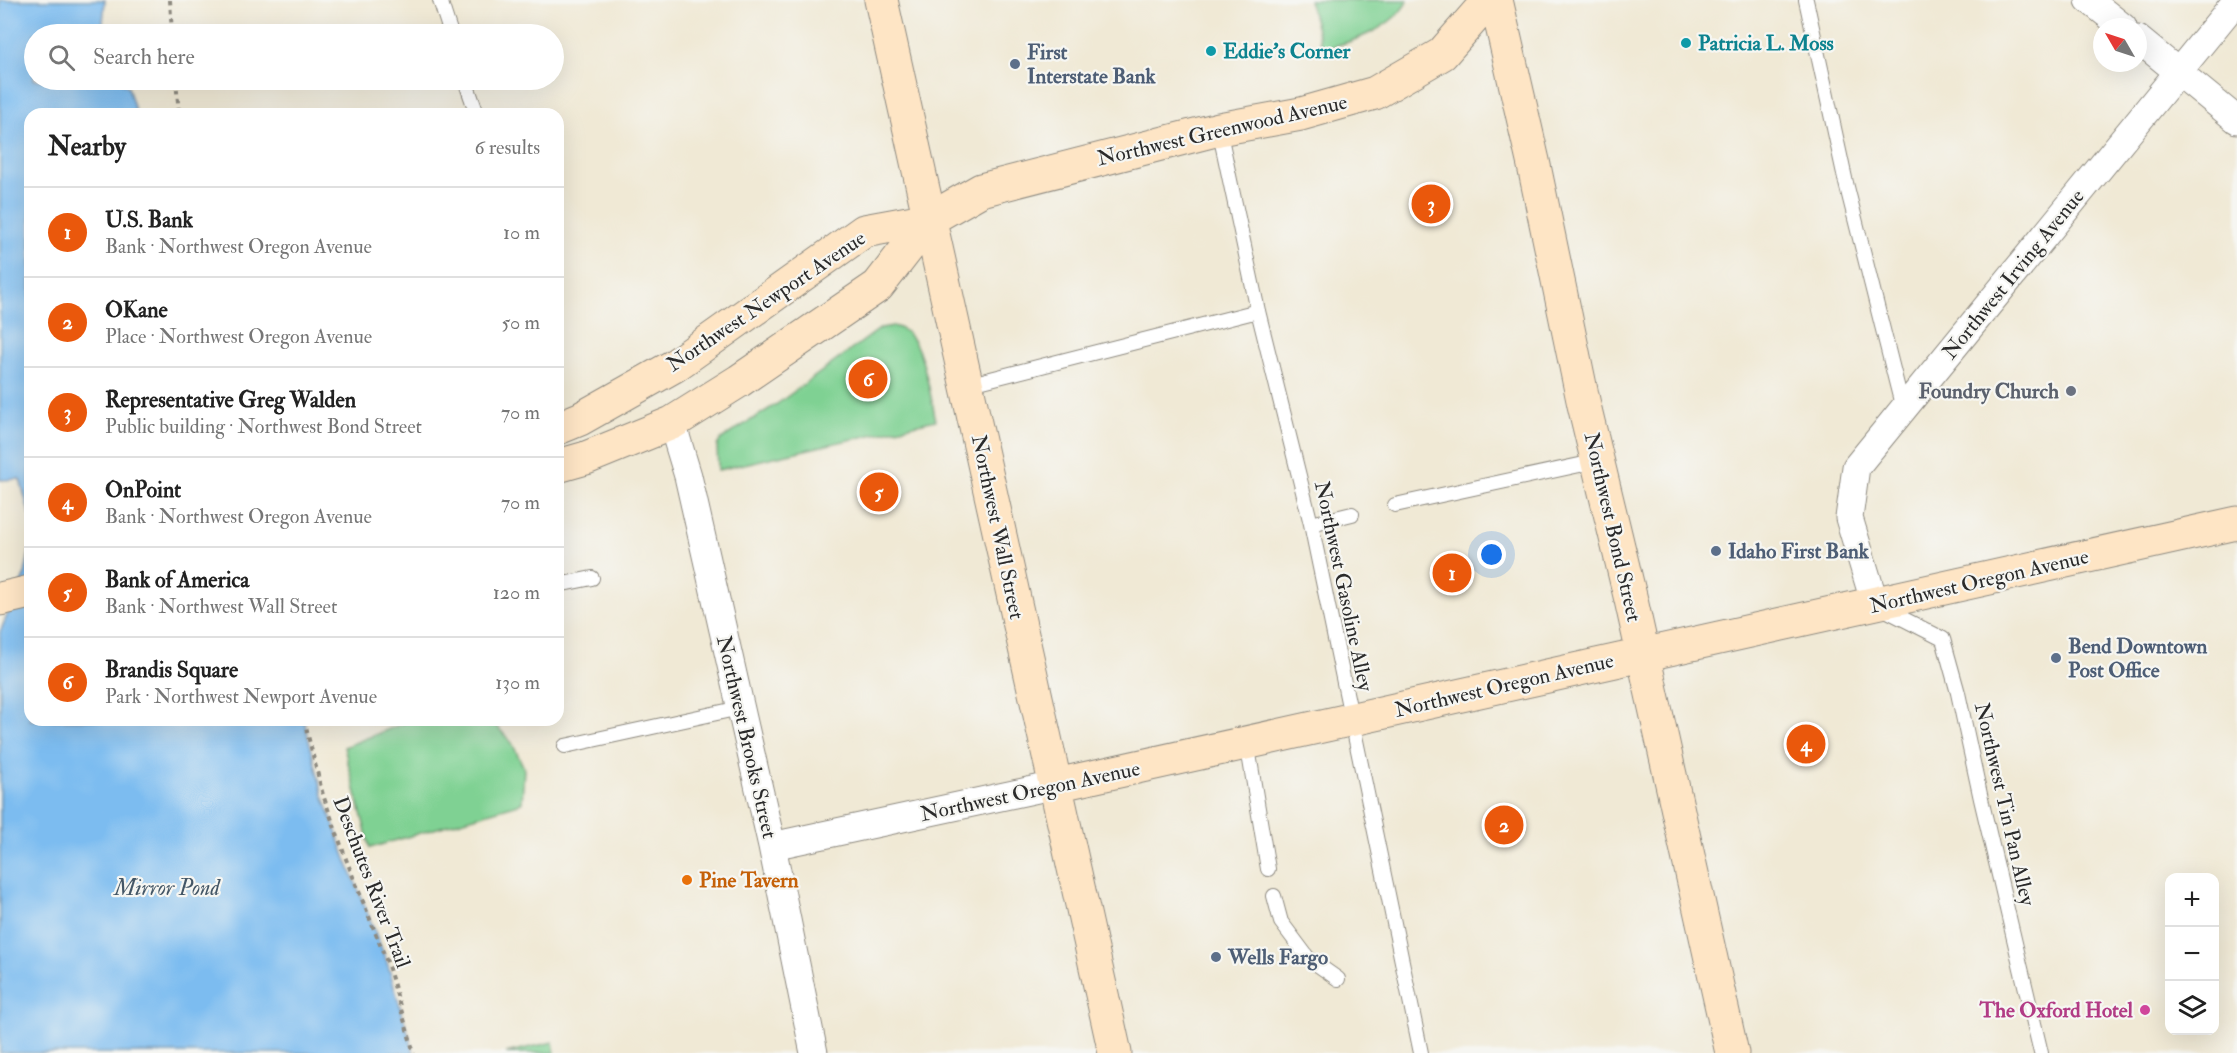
<!DOCTYPE html>
<meta charset="utf-8">
<style>
body{margin:0;font-family:"IM FELL Double Pica",serif;background:#f2f2f2;color:#222}
.controls{position:absolute;right:18px;bottom:18px;display:grid;overflow:hidden;border-radius:12px;box-shadow:0 6px 24px #0002}
.controls button{width:54px;height:54px;display:grid;place-items:center;padding:0;border:0;border-bottom:2px solid #e0e0e0;background:#fff;color:#222;font:30px sans-serif}
.compass{position:absolute;left:2093px;top:18px;width:54px;height:54px;border-radius:50%;background:#fff;box-shadow:0 6px 24px #0002;rotate:309deg}
.you{position:absolute;left:1492px;top:555px;width:21px;height:21px;margin:-15px;border:4px solid #fff;border-radius:50%;background:#1a73e8;box-shadow:0 0 0 9px #1a73e833}
.badge{display:grid;place-items:center;width:39px;height:39px;border-radius:50%;background:#ea580c;color:#fff;font-size:20px;font-weight:700}
.pin{position:absolute;translate:-50% -50%;border:3px solid #fff;box-shadow:0 2px 6px #0006}
.list{margin:0;padding:0;list-style:none}
h2{display:flex;justify-content:space-between;align-items:center;height:78px;margin:0;padding:0 24px;font-size:26px}
h2 small{font-size:20px;font-weight:400;color:#767676}
.list li{display:grid;grid-template-columns:39px 1fr auto;gap:18px;align-items:center;box-sizing:border-box;height:90px;padding:0 24px;border-top:2px solid #e0e0e0}
.list b{display:block;font-size:22px;white-space:nowrap}
.list p{margin:0;font-size:20px;white-space:nowrap;color:#767676}
.list em{font-size:20px;font-style:normal;color:#767676}
.icon{flex:none;width:33px;height:33px;fill:none;stroke:currentColor;stroke-width:2;stroke-linecap:round;stroke-linejoin:round}
.map{position:relative;flex:none;width:2237px;height:1053px;overflow:hidden}
.search{position:absolute;background:#fff;box-shadow:0 6px 24px #0002;left:24px;top:24px;width:540px;height:66px;display:flex;align-items:center;gap:15px;box-sizing:border-box;padding:0 21px;border-radius:33px;color:#767676;font-size:22px}
.panel{position:absolute;background:#fff;box-shadow:0 6px 24px #0002;left:24px;top:108px;width:540px;height:618px;border-radius:18px}
.map>svg:first-child{display:block}
</style>
<div class="map">
<svg width="2237" height="1053" viewBox="0 0 2237 1053">
<rect width="100%" height="100%" fill="#f6f6f2"/>
<filter id="ink" filterUnits="userSpaceOnUse"><feTurbulence type="fractalNoise" baseFrequency=".0167" numOctaves="2"/><feDisplacementMap in="SourceGraphic" scale="12" xChannelSelector="R" yChannelSelector="G"/><feConvolveMatrix kernelMatrix="1 2 1 2 8 2 1 2 1" color-interpolation-filters="sRGB"/></filter>
<filter id="wash" filterUnits="userSpaceOnUse"><feTurbulence type="fractalNoise" baseFrequency=".008" numOctaves="4" result="noise"/><feDisplacementMap in="SourceGraphic" scale="24" xChannelSelector="R" yChannelSelector="G"/><feGaussianBlur stdDeviation="1.35" result="paint"/><feColorMatrix in="noise" values="0 0 0 0 0 0 0 0 0 0 0 0 0 0 0 0 0 1.4 0 .05"/><feComposite in="paint" operator="in"/></filter>
<g filter="url(#wash)">
<rect width="100%" height="100%" fill="#f0e9d5"/>
<path fill="#7fd193" stroke="#557e5f" stroke-width="1.5" d="M1309,0h99c-14,28 -57,43 -86,49z
M893,326c7,2 11,3 16,9 16,17 21,62 27,85l-218,50 -1,-24 4,-7 56,-35 104,-76z
M412,720h79l21,23 12,25 -2,35 -152,45 -26,-101z
M553,1042l2,11h-49z"/>
<path fill="#7cbcf0" stroke="#54748e" stroke-width="1.5" d="M0,0h105l-3,34h-68v46h85l9,7 8,27h-106v402l-10,-37 -20,1z
M30,549v171h274l19,75 23,64 41,103 27,91h-414v-421l25,-58z"/>
</g>
<g filter="url(#ink)">
<g fill="none" stroke-linecap="round" stroke-linejoin="round">
<g stroke="#8e8a80" stroke-width="16">
<path id="lane" d="M440,0l11,34
M1806,0l40,183 57,226
M465,80l12,34
M1219,129l39,182 53,213 110,529
M967,385l291,-74
M1395,505l203,-44
M1311,524l41,-10
M558,585l34,-7
M1880,607l63,32 15,54 23,106 60,254
M1247,742l21,127
M565,746l175,-38
M1274,896l7,26 27,36 30,21"/>
</g>
<g stroke="#8e8a80" stroke-width="29">
<path id="street" d="M2089,0l34,27
M2138,39l99,81
M672,423l16,53 84,370 42,207
M1875,604l-26,-86 7,-51 381,-467
M772,846l284,-61"/>
</g>
<g stroke="#8e8a80" stroke-width="35">
<path id="secondary" d="M881,0l234,1053
M1496,0l37,161 51,244 47,195 101,453
M558,428l22,-9 94,-53 190,-135 66,-12 51,-29 238,-61 82,-15 74,-21 67,-39 47,-54
M558,466l28,-8 86,-35 67,-42 139,-95 52,-67
M0,599l30,-7
M1056,785l1181,-262"/>
</g>
<path stroke="#8e8a80" stroke-width="4" stroke-dasharray="4.5 4.5" stroke-linecap="butt" d="M170,0l2,34
M176,80l3,34
M304,720l19,75 23,64 41,103 27,91"/>
<use href="#lane" stroke="#fff" stroke-width="14"/>
<use href="#street" stroke="#fff" stroke-width="27"/>
<use href="#secondary" stroke="#fee5c5" stroke-width="33"/>
</g>
</g>
<g fill="#0f9aa8" stroke="#f6f6f2" stroke-width="2">
<circle cx="1686" cy="43" r="6"/>
<circle cx="1211" cy="51" r="6"/>
</g>
<g fill="#5c6f8a" stroke="#f6f6f2" stroke-width="2">
<circle cx="1015" cy="64" r="6"/>
<circle cx="1716" cy="551" r="6"/>
<circle cx="2056" cy="658" r="6"/>
<circle cx="1216" cy="957" r="6"/>
</g>
<circle fill="#6b7280" stroke="#f6f6f2" stroke-width="2" cx="2071" cy="391" r="6"/>
<circle fill="#e8710a" stroke="#f6f6f2" stroke-width="2" cx="687" cy="880" r="6"/>
<circle fill="#d1479c" stroke="#f6f6f2" stroke-width="2" cx="2145" cy="1010" r="6"/>
<g text-anchor="middle" stroke-width="4.5" stroke-linejoin="round" paint-order="stroke">
<g font-size="21" font-weight="bold" fill="#0d838f" stroke="#f6f6f2" text-anchor="start">
<text x="1698" y="50">Patricia L. Moss</text>
<text x="1223" y="58">Eddie's Corner</text>
</g>
<g font-size="21" font-weight="bold" fill="#4e5e75" stroke="#f6f6f2" text-anchor="start">
<text x="1027" y="59">First<tspan x="1027" dy="24">Interstate Bank</tspan></text>
<text x="1728" y="558">Idaho First Bank</text>
<text x="2068" y="653">Bend Downtown<tspan x="2068" dy="24">Post Office</tspan></text>
<text x="1228" y="964">Wells Fargo</text>
</g>
<g font-size="21" fill="#2b2b2b" stroke="#f6f6f2">
<text transform="translate(1222 130) rotate(-13)" y="7">Northwest Greenwood Avenue</text>
<text transform="translate(2013 274) rotate(-51)" y="7">Northwest Irving Avenue</text>
<text transform="translate(766 301) rotate(-34)" y="7">Northwest Newport Avenue</text>
<text transform="translate(998 527) rotate(78)" y="7">Northwest Wall Street</text>
<text transform="translate(1613 527) rotate(77)" y="7">Northwest Bond Street</text>
<text transform="translate(1979 581) rotate(-13)" y="7">Northwest Oregon Avenue</text>
<text transform="translate(1344 586) rotate(78)" y="7">Northwest Gasoline Alley</text>
<text transform="translate(1504 685) rotate(-13)" y="7">Northwest Oregon Avenue</text>
<text transform="translate(747 737) rotate(77)" y="7">Northwest Brooks Street</text>
<text transform="translate(1030 791) rotate(-12)" y="7">Northwest Oregon Avenue</text>
<text transform="translate(2005 804) rotate(77)" y="7">Northwest Tin Pan Alley</text>
<text transform="translate(372 882) rotate(69)" y="7">Deschutes River Trail</text>
</g>
<g font-size="21" font-weight="bold" fill="#5b616d" stroke="#f6f6f2" text-anchor="end">
<text x="2059" y="398">Foundry Church</text>
</g>
<g font-size="21" font-weight="bold" fill="#c56008" stroke="#f6f6f2" text-anchor="start">
<text x="699" y="887">Pine Tavern</text>
</g>
<g font-size="21" font-weight="bold" fill="#b23c85" stroke="#f6f6f2" text-anchor="end">
<text x="2133" y="1017">The Oxford Hotel</text>
</g>
<g font-size="22" font-style="italic" fill="#435666" stroke="#f6f6f2">
<text x="167" y="895">Mirror Pond</text>
</g>
</g>
</svg>
<div class="controls">
<button>+</button>
<button>−</button>
<button><svg class="icon" aria-label="layers" viewBox="0 0 24 24"><path d="M12 4l9 5-9 5-9-5zM3 14l9 5 9-5"/></svg></button>
</div>
<svg class="compass" viewBox="-18 -18 36 36"><path d="M0-13l5 13h-10z" fill="#e53935"/><path d="M0 13l5-13h-10z" fill="#767676"/></svg>
<div class="you"></div>
<div class="pin badge" style="left:1452px;top:573px">1</div>
<div class="pin badge" style="left:1504px;top:825px">2</div>
<div class="pin badge" style="left:1431px;top:204px">3</div>
<div class="pin badge" style="left:1806px;top:744px">4</div>
<div class="pin badge" style="left:879px;top:492px">5</div>
<div class="pin badge" style="left:868px;top:379px">6</div>
<div class="search"><svg class="icon" aria-label="search" viewBox="0 0 24 24"><circle cx="10" cy="10" r="6"/><path d="M15 15l6 6"/></svg>Search here</div>
<section class="panel">
<h2>Nearby<small>6 results</small></h2>
<ul class="list">
<li><span class="badge">1</span><div><b>U.S. Bank</b><p>Bank · Northwest Oregon Avenue</p></div><em>10 m</em></li>
<li><span class="badge">2</span><div><b>OKane</b><p>Place · Northwest Oregon Avenue</p></div><em>50 m</em></li>
<li><span class="badge">3</span><div><b>Representative Greg Walden</b><p>Public building · Northwest Bond Street</p></div><em>70 m</em></li>
<li><span class="badge">4</span><div><b>OnPoint</b><p>Bank · Northwest Oregon Avenue</p></div><em>70 m</em></li>
<li><span class="badge">5</span><div><b>Bank of America</b><p>Bank · Northwest Wall Street</p></div><em>120 m</em></li>
<li><span class="badge">6</span><div><b>Brandis Square</b><p>Park · Northwest Newport Avenue</p></div><em>130 m</em></li>
</ul>
</section>
</div>
